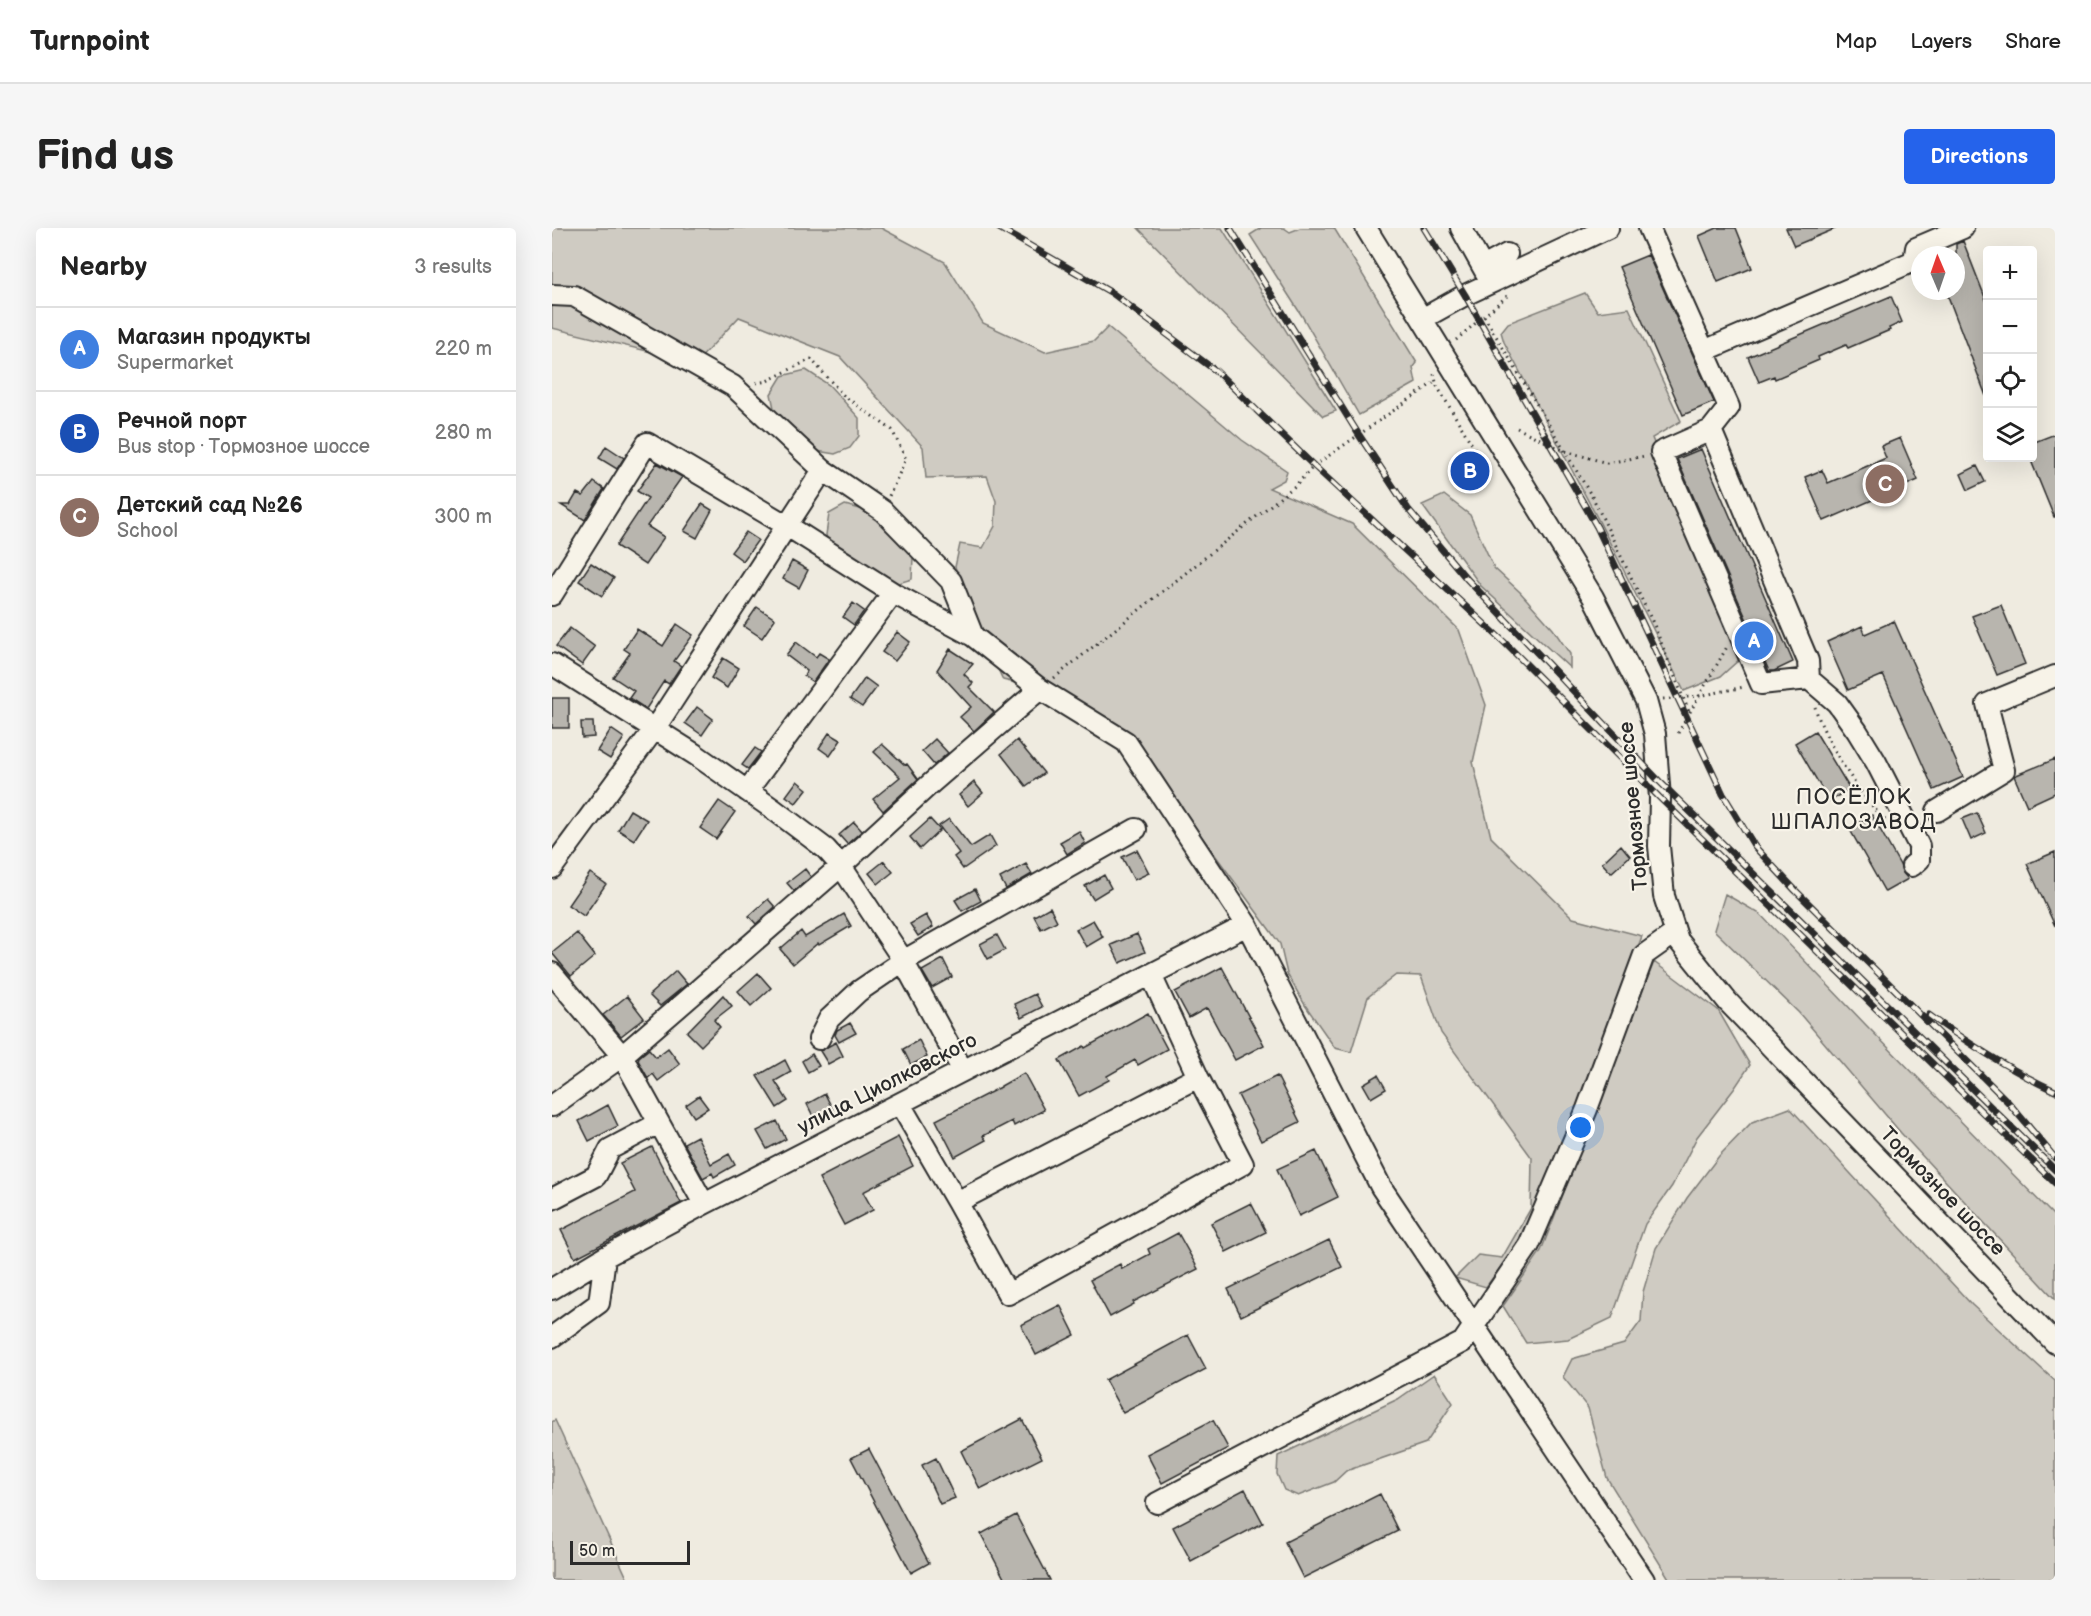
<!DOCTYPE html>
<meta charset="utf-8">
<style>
body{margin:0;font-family:"Balsamiq Sans",sans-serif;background:#f6f6f6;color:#222}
.controls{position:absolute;right:18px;top:18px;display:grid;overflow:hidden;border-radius:6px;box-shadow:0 6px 24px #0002}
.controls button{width:54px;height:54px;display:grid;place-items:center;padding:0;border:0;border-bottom:2px solid #e0e0e0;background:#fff;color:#222;font:30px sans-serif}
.compass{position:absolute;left:1359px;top:18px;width:54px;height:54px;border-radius:50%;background:#fff;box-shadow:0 6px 24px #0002;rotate:358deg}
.scale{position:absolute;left:18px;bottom:15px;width:120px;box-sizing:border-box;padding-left:6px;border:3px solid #2b2b2b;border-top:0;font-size:16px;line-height:21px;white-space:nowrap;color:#2b2b2b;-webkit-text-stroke:4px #f7f3e8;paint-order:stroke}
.you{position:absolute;left:1029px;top:900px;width:21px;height:21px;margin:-15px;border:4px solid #fff;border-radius:50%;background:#1a73e8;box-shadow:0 0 0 9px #1a73e833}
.badge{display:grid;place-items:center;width:39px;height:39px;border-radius:50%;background:#2563eb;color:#fff;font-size:20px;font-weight:700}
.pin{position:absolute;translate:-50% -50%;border:3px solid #fff;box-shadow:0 2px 6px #0006}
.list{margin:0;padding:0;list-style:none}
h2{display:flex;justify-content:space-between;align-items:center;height:78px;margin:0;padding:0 24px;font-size:26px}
h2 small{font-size:20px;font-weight:400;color:#767676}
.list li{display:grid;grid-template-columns:39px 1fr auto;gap:18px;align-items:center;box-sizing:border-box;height:84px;padding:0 24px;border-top:2px solid #e0e0e0}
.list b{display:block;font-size:22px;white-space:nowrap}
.list p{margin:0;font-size:20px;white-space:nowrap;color:#767676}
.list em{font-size:20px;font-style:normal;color:#767676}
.icon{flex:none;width:33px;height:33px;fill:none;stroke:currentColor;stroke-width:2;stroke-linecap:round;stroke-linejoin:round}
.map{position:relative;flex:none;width:1503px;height:1352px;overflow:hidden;border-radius:6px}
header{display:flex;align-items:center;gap:36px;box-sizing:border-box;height:84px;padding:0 30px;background:#fff;border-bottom:2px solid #e0e0e0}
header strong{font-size:28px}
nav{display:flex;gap:33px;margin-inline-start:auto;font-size:21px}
.intro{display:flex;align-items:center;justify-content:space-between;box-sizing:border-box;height:144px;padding:0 36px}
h1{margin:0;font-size:42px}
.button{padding:15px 27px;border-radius:6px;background:#2563eb;color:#fff;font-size:21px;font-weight:700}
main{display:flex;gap:36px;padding:0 36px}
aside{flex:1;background:#fff;border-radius:6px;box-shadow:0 6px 24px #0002}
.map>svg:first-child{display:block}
</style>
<header>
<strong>Turnpoint</strong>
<nav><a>Map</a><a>Layers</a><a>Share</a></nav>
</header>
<div class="intro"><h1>Find us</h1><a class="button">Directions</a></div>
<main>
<aside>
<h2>Nearby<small>3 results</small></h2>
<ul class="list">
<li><span class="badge" style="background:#3f7fe0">A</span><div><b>Магазин продукты</b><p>Supermarket</p></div><em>220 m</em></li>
<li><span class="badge" style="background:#1a4fb4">B</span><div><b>Речной порт</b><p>Bus stop · Тормозное шоссе</p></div><em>280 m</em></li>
<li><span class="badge" style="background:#8d6e63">C</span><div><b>Детский сад №26</b><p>School</p></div><em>300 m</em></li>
</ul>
</aside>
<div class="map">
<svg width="1503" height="1352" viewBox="0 0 1503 1352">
<rect width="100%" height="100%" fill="#efebe0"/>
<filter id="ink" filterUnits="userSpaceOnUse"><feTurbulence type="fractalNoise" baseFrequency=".0167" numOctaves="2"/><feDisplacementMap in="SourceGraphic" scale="12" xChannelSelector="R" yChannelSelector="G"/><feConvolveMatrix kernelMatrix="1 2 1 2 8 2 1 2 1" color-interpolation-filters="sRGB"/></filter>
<g filter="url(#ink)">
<path fill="#cfcbc2" stroke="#7d7b76" stroke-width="1.5" d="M0,0h329l64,34 38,61 62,29 49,-11 14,-14 134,113 45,31 -3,9 -15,8 83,36 107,106 27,75 -13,57 18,75 82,81 69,18 -101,275 -55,76 -31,-9 23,-23 24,3 29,-50 1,-50 -91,-125 -20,-57 -25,-1 -28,22 -17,55 -16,-4 -30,-43 -18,-31 -7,-30 -151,-207 -70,-44 -56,-13 -25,-54 -23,-59 5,-23 23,4 12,-22 1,-25 -9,-25 -61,2 -3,-31 -83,-90 -101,-40 -43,46 -144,-35z
M586,0h84l114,183 -13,5z
M709,0h23l6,4 10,-4h34l83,135 -4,5 3,15 -57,32 -57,-99 -52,-81z
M1033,65l13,19 31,-4 52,113 -29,17 89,220 -20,18 -37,15 -84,-168 -96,-181 -3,-10 7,-9z
M254,142l23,15 30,33v18l-9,12 -15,6 -18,-3 -42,-38 -4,-19 11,-18z
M892,267l26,20 24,53 26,24 33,37 17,25v14l-89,-82 -59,-81z
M293,277l23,6 31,24 14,22 -1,22 -20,6 -58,-22 -8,-28 3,-21z
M1173,666l35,20 105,110 190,193v82l-154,-166 -102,-120 -85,-83z
M1102,734l64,48 32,55 -16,24 -37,48 -25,49 -27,38 -33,94 -44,21 -42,4 -23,-37 38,-55z
M1238,880l182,197 83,76v199h-385l-63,-102 -19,-70 -25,-31 9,-18 52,-15 17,-23 2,-29 13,-44 31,-50 32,-42 33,-34z
M882,1146l19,29 -27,40 -80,28 -12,11 -36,14 -14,-6 -7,-16 1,-18 120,-57z
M3,1192l73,160h-76v-158z"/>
<path fill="#b8b5ae" stroke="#2b2b2b" stroke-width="1.5" d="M1165,0h19l16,40 -34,14 -19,-46z
M1234,0h51l-43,18z
M1411,13l25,64 -2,91 -40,-105h10v-47z
M1096,27l66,147 -31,13 -64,-148z
M1339,68l11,26 -13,6 1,2 -42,18 -2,-3 -28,12 1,3 -44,19 -1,-3 -15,6 -11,-25z
M1503,206v83h-1l-22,-54v-20z
M1348,210l18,42 -94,41 -19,-44 17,-7 6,13 58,-25 -5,-12z
M54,218l18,12 -7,11 -18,-11z
M1149,221l92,213 -19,9h-5l-92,-212z
M105,235l25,14 -35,49 17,11 -19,28 -29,-19 32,-48 -11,-7z
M1425,238l8,16 -17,8 -7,-16z
M42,254l10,7 -19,31 -24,-15h9l7,-12 6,3z
M150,276l10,6 -15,28 -13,-7z
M194,304l12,8 -15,21 -12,-9z
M240,333l16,9 -9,18 -16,-9z
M39,335l23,15 -12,18 -23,-15z
M301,375l11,8 -10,14 -11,-8z
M1449,377l24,59 -28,11 -25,-59z
M205,379l18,12 -13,19 -18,-12z
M1342,393l69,156 -29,13 -51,-115 -35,15 -21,-48 35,-16 3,8z
M125,396l16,11 -19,26 7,5 -12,18 -5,-3 -18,28 -17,-11 5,-7 -21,-14 17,-24 -6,-4 13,-20 26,17z
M18,400l25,19 -13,18 -26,-19z
M345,404l13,10 -15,19 -13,-9z
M244,414l20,15 3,-4 10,6 -16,23 -9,-6 3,-5 -21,-16z
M398,421l23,15 -9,10 9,9 -4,4 25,25 -20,19 -14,-14 11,-10 -34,-37z
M171,430l16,10 -12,20 -16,-10z
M313,450l12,9 -15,20 -12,-8z
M0,470h17v30h-17z
M145,479l16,12 -11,16 -17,-12z
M29,494h12l1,15 -12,1z
M59,501l13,9 -14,21 -13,-8z
M1263,503l35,58 -21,12 -34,-58z
M277,505l12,7 -11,16 -11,-8z
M383,511l13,14 -14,12 -12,-14z
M465,512l27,33 -18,13 -25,-32z
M330,516l23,21 2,-1 11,15 -35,32 -10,-12 27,-22 -26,-25z
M203,520l6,4 -13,17 -6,-4z
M1503,531v34l-28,13 -13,-30z
M245,553l10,8 -11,14 -10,-7z
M422,554l9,11 -15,13 -9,-11z
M167,573l16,11 -19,27 -16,-11z
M78,582l17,10 -13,20 -16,-10z
M1425,585l9,20 -15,7 -9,-21z
M1320,587l28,50 3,8 5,6 -23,13 -36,-64z
M378,591l10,11 -20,19 -10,-12z
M397,591l22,28 19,-12 6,11 -33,23 -9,-12 5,-4 -20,-27z
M302,594l8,9 -15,13 -8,-9z
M527,603l6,12 -18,11 -7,-12z
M1069,617l9,11 -19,17 -9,-10z
M585,622l12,23 -15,7 -12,-23z
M1503,624v74l-28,-62z
M332,633l9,11 -15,12 -9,-11z
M474,636l6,10 -26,15 -6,-11z
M253,641l6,8 -17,14 -7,-8z
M38,645l16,11 -22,32 -16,-11z
M552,647l7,13 -18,11 -8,-13z
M423,661l6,12 -19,10 -7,-11z
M216,671l7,8 -19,17 -7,-8z
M498,679l7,14 -16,8 -7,-13z
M292,686l7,12 -32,19 -1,-2 -25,21 -13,-15 21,-18 4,6z
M374,687l7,12 -15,9 -8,-12z
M541,692l10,17 -17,10 -10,-18z
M25,705l18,23 -24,20 -19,-23z
M585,706l8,18 -25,11 -9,-18z
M445,707l8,15 -17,9 -8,-15z
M391,731l9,18 -20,11 -10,-17z
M670,739l42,78 -29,15 -28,-52 -18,10 -14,-26z
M124,743l11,13 -27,22 -11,-11z
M206,745l13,15 -20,18 -13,-15z
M483,766l7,13 -21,11 -7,-14z
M171,767l9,11 -18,14 6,7 -19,19 -14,-14z
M75,768l17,22 -23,18 -18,-21z
M596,785l19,36 -29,16 -3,-5 -28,16 2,4 -30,16 -20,-36 25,-14 1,2z
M298,795l6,10 -17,9 -4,-7 2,-5z
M367,812l8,17 -16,8 -8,-16z
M284,814l7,14 -15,8 -8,-13z
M116,820l12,16 -22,17 -5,-7 -5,4 -10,-18 1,-3 10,-8 7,8z
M260,826l7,12 -11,6 -6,-11z
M233,832l6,12 -16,9 13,20 -11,7 -20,-32z
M472,845l20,37 -30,16 -2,-5 -29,15 3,4 -31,17 -19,-37 65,-33v-1z
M826,847l8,14 -15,9 -8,-14z
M725,848l23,46 -39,19 -23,-46z
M273,866l9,18 -18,10 -9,-18z
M147,868l9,12 -14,9 -8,-12z
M56,877l10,21 -29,15 -10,-20z
M225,893l9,18 -19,10 -10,-18z
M145,908l14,28 18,-10 6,11 -21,12 -2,-4 -9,5 -19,-35z
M346,909l15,29 -50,26 10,18 -29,15 -25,-47z
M100,919l29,56 -106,55 -14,-28 74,-38 -15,-29z
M764,923l22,46 -39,19 -22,-47z
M699,975l15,29 -40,20 -15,-29z
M626,1005l20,36 -65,33 1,2 -24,13 -20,-37 30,-16 2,5 28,-15 -2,-5z
M777,1012l13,27 -101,49 -13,-27z
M508,1077l15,30 -39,20 -15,-30z
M636,1107l18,34 -83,44 -18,-33z
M470,1191l20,39 -62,31 -19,-38z
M661,1192l15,28 -66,35 -15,-29z
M317,1221l60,114 -18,10 -60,-115z
M384,1230l19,40 -15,6 -18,-39z
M693,1261l18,34 -72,38 -18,-34z
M828,1266l18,37 -95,47 -18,-36z
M464,1287l34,65h-45l-24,-46z"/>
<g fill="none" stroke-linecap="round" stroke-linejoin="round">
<g stroke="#2b2b2b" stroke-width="24">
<path id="minor" d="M814,0l227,369 53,104 9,33 5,64 -1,48 5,50 14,44 50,62 327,341
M909,0l30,54
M1097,0l80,179 -18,23 -50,22 100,232 48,-5 28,24 20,28 19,31 43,84v14l-7,6
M931,39l24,-13
M0,67l22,1 159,90 90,84 60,41 68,70 22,55 67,53 86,53 121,183 134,262 263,393
M870,91l43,-24 143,-67
M1152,123l210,-90 2,-13 47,-20
M1159,202l97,231 1,18
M0,367l95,-152 139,82 107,68
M0,436l144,91 77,54 53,40 15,17 60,91 62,114
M195,563l146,-198 80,43
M1385,583l67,-41 -17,-66 68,-28
M0,640l103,-140 168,-258
M0,745l70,83 82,148
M267,811l10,-20 30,-28 44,-30 233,-132
M348,876l57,98 241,-125 -47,-102
M0,878l70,-50 219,-190 87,-80 112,-97
M0,971l44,-23 14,-27 49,-26
M405,974l51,92 235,-130 -45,-87
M0,1061l53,-32 99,-53 543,-279
M0,1109l47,-34 6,-46
M605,1275l306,-161 66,-97 58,-136 57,-154 31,-22"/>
</g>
<path stroke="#2b2b2b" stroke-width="3" stroke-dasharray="1.5 4.5" stroke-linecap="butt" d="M932,88l110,184 60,125 35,87
M904,112l51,-44
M882,146l3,12 46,77
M204,155l11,-2 44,-22 33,37 48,34 14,29 -17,37
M965,200l48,23 42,12 38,-7
M502,450l242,-193 18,-19 122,-85
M1111,471l36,-3 45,-9
M1263,479c10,35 45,88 71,114
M1126,505l49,-86"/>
<use href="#minor" stroke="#f7f3e8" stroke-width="20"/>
<g stroke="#2b2b2b" stroke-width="7">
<path id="rail" d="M447,0l113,65 104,78 98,95 190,176 156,156 395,385
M678,0l129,207 49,74 58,69 193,203 396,389
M872,0l41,67 132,232 126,267 32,53 40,43 213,212 47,56
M1377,787c40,29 81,55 126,76"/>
</g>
<use href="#rail" stroke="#f7f3e8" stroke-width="4.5" stroke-dasharray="14" stroke-linecap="butt"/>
</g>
</g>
<g text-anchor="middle" stroke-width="4.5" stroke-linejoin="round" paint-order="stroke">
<g font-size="21" fill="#2b2b2b" stroke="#f7f3e8">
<text transform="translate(1081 578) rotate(-95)" y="7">Тормозное шоссе</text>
<text transform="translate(335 855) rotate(-27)" y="7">улица Циолковского</text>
<text transform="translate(1391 963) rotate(46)" y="7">Тормозное шоссе</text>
</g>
<g font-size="22" letter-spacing="1.5" fill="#2b2b2b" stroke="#f7f3e8">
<text x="1302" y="576">ПОСЁЛОК<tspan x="1302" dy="25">ШПАЛОЗАВОД</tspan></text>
</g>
</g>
</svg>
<div class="controls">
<button>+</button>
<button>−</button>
<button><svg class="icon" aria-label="locate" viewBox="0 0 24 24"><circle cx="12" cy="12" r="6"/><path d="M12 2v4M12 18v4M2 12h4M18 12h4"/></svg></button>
<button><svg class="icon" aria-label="layers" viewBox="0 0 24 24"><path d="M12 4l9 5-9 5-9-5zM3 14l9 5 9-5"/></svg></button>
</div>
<svg class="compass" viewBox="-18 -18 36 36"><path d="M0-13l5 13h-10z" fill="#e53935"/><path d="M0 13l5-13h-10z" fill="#767676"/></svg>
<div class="scale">50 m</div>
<div class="you"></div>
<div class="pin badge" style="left:1202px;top:413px;background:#3f7fe0">A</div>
<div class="pin badge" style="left:918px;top:243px;background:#1a4fb4">B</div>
<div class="pin badge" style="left:1333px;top:256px;background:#8d6e63">C</div>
</div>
</main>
